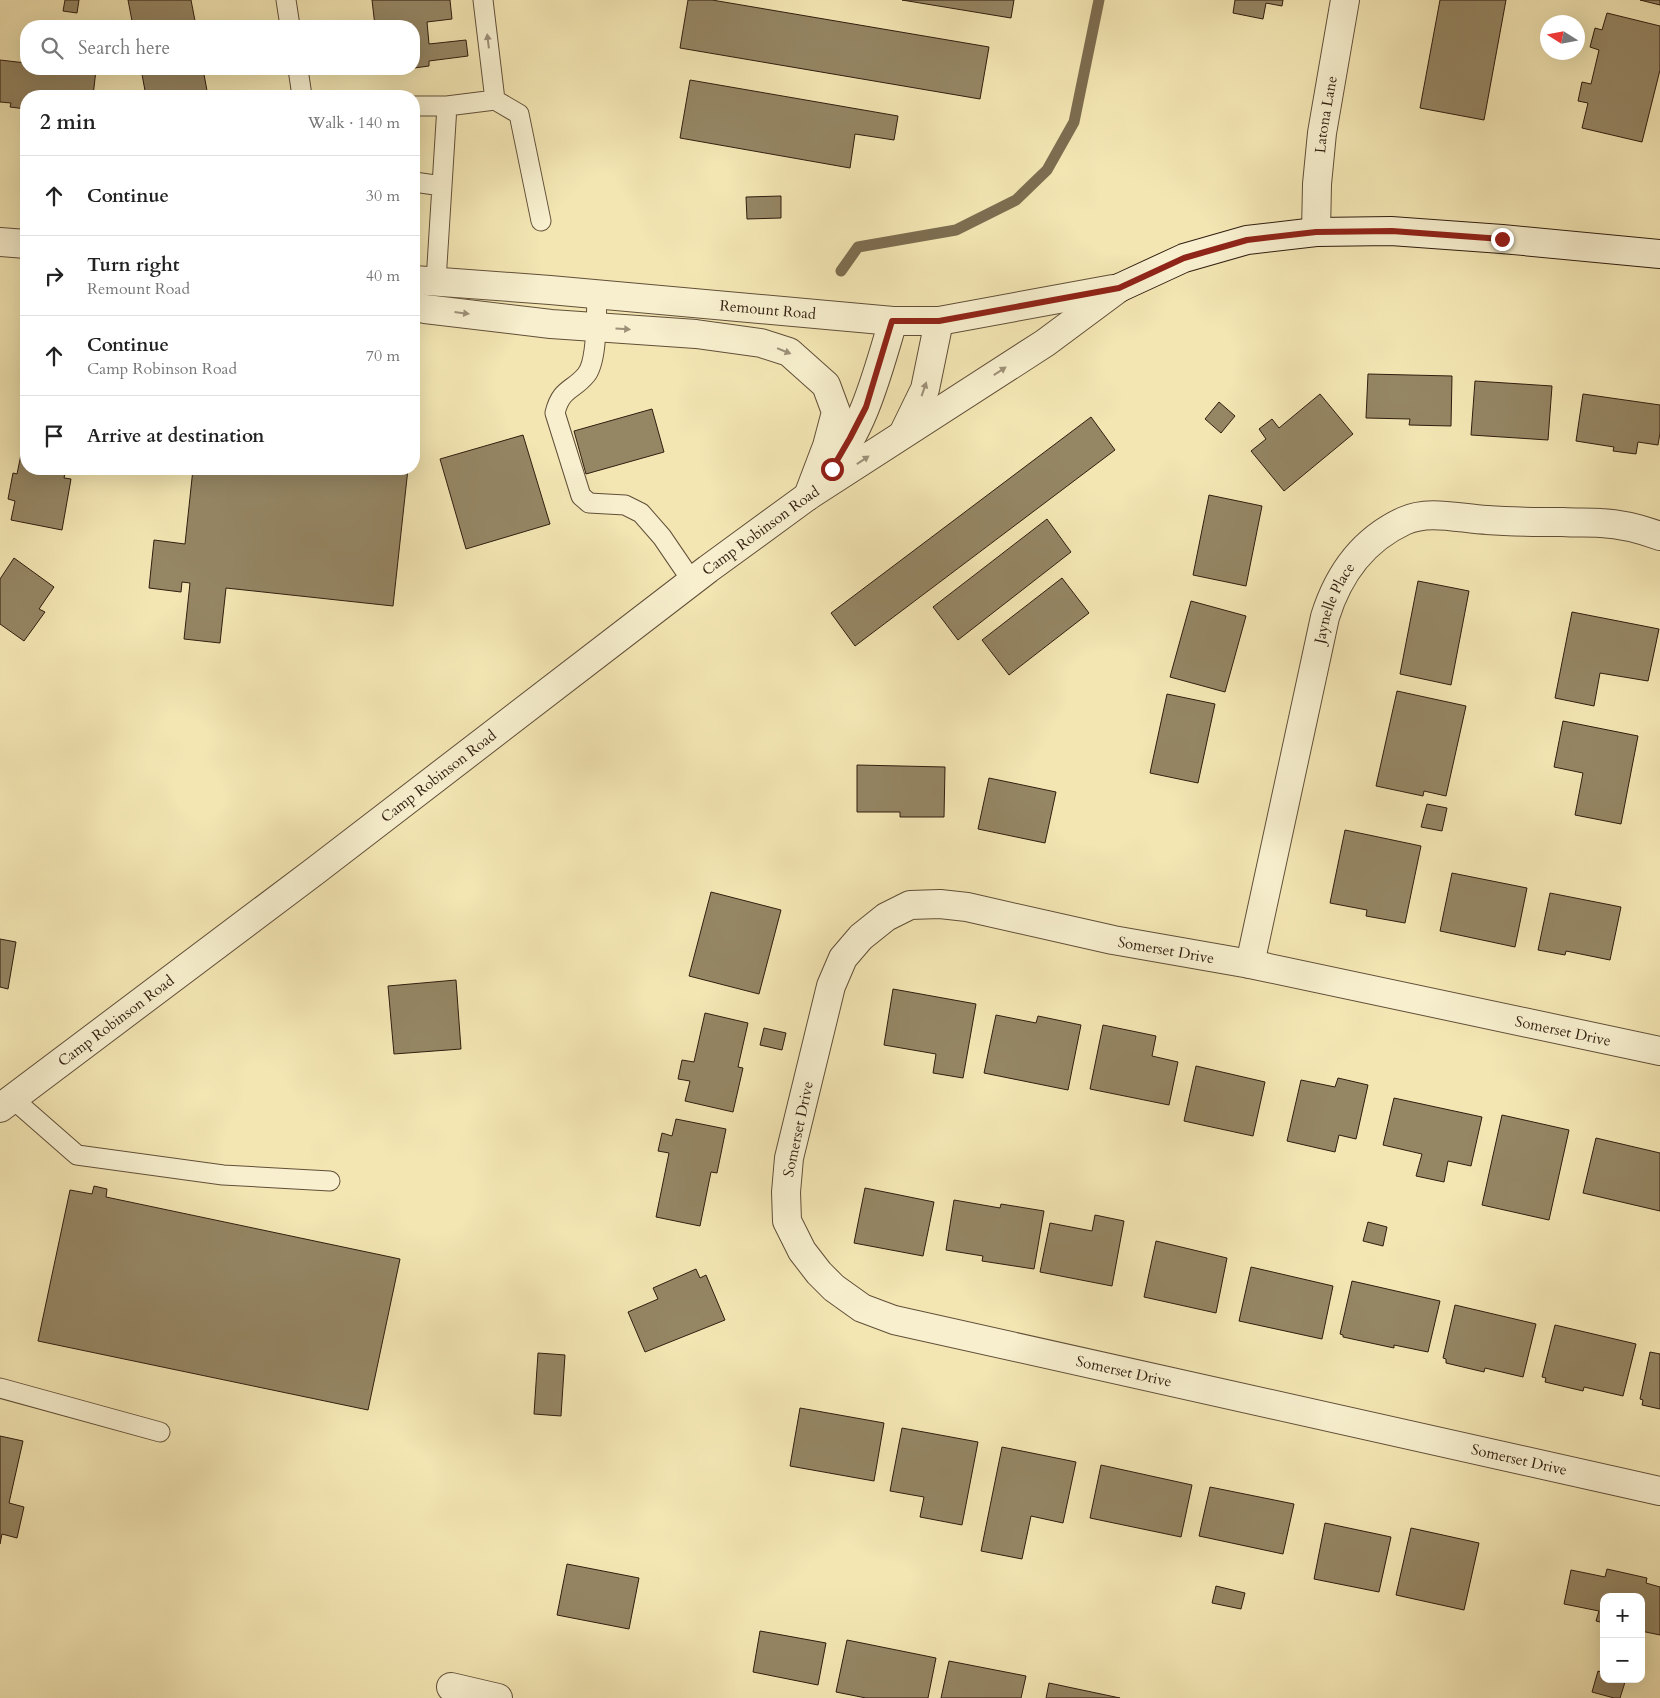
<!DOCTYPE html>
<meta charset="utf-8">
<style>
body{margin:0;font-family:Cardo,serif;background:#f2f2f2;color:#222}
.controls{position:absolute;right:15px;bottom:15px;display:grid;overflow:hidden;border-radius:10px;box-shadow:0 5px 20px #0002}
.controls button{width:45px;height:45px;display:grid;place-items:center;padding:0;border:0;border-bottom:1px solid #e0e0e0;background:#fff;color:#222;font:25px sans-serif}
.compass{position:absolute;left:1540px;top:15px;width:45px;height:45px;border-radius:50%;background:#fff;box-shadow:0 5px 20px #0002;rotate:281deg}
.stop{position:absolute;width:15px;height:15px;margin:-11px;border:4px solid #8f2418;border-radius:50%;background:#fff}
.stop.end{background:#8f2418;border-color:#fff;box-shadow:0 1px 5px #0008}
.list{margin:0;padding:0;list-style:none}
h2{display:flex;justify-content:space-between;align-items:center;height:65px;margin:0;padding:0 20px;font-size:21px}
h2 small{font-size:16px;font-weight:400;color:#767676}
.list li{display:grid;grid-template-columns:32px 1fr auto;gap:15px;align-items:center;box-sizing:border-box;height:80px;padding:0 20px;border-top:1px solid #e0e0e0}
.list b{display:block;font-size:19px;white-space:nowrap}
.list p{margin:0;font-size:16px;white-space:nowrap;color:#767676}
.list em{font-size:16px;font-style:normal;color:#767676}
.icon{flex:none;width:28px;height:28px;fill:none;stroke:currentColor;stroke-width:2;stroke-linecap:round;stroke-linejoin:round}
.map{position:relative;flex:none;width:1660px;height:1698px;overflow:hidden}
.search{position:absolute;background:#fff;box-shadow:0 5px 20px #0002;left:20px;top:20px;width:400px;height:55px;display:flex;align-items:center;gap:12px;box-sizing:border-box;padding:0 18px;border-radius:20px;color:#767676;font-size:19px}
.panel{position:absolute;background:#fff;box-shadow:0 5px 20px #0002;left:20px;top:90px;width:400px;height:385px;border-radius:20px}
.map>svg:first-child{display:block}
</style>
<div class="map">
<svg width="1660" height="1698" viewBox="0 0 1660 1698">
<rect width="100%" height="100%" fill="#f3e6b3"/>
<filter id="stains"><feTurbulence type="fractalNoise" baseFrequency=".004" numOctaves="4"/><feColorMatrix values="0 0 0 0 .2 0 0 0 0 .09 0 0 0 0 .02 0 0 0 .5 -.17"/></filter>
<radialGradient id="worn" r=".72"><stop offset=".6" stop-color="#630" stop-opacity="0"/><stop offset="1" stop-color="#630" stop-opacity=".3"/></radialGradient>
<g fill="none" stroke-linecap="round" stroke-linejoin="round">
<path stroke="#7d6d50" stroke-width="11" d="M841 271 858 247 956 230 1016 200 1047 170 1074 122 1099 0"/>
</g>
<path fill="#958664" stroke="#301d0f" d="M65 0H79L77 13 63 11Z
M128 0H191L196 26H133Z
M372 0H450L452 19 427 22 429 44 466 40 468 56 429 61V66L414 68V26H375Z
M688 0H712L989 47 980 99 680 48Z
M902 0H1014L1011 18Z
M1235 0H1283L1282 6 1266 3 1263 19 1233 13Z
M1440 0H1506L1484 120 1420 108Z
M1640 0H1660V5Z
M1607 13 1660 26V70L1642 142 1582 128 1588 103 1578 101 1582 82 1591 84 1599 50 1590 47 1595 28 1602 30Z
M0 60 26 63V69H81L96 70 93 96H26V109L10 107 11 103 0 102Z
M141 69H203L208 96H146Z
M690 80 898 116 894 140 855 134 850 168 680 138Z
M781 196V218L747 219 746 197Z
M1368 374 1452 376 1451 426 1409 425 1410 419 1366 418Z
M1475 381 1552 386 1548 440 1471 435Z
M1320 394 1353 434 1284 491 1251 451 1266 439 1259 429 1272 419 1279 428Z
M1583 394 1660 405V433L1658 445 1638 442 1636 454 1613 451 1614 447 1576 441Z
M1219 402 1235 416 1221 433 1205 419Z
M652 409 664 452 586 474 574 431Z
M1091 417 1115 450 855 646 831 613Z
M26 430V469H66L64 478 71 479 62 530 11 520 15 501 8 499 13 473 17 474Z
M523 435 550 524 466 549 440 459Z
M193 469H408L393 606 226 588 220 643 184 639 190 583 182 582 181 592 149 588 154 540 185 544Z
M1209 495 1262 506 1246 586 1193 575Z
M1047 519 1071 552 958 640 933 607Z
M14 558 54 587 39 609 45 612 24 641 0 624V579Z
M1062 578 1089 613 1009 675 982 640Z
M1418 581 1469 591 1451 685 1400 674Z
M1191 601 1246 616 1225 692 1170 677Z
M1572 612 1659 629 1648 681 1600 673 1594 706 1555 698Z
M1397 691 1466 706 1446 796 1424 791 1423 796 1376 786Z
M1167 694 1215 704 1198 783 1150 773Z
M1563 721 1638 736 1621 824 1575 815 1583 773 1554 767Z
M857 765 945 767 944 817H900V812H857Z
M989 778 1056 792 1045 843 978 829Z
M1427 804 1447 808 1442 831 1421 827Z
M1345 830 1421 846 1405 923 1366 916 1367 910 1330 903Z
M1452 873 1527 888 1515 947 1440 931Z
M711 892 781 910 759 994 689 976Z
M1550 893 1621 907 1610 960 1566 951 1565 955 1538 950Z
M0 939 16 942 8 989 0 987Z
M456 980 461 1049 394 1054 388 986Z
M893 989 976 1004 963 1078 933 1073 936 1054 884 1045Z
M705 1013 748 1023 738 1067 743 1068 733 1112 685 1101 690 1081 678 1079 682 1060 694 1062Z
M996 1015 1036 1023 1038 1016 1081 1025 1068 1090 984 1073Z
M1103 1025 1156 1036 1152 1056 1178 1062 1169 1105 1090 1089Z
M764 1028 786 1033 782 1050 760 1045Z
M1196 1066 1265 1082 1253 1136 1184 1121Z
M1338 1078 1368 1085 1356 1139 1339 1135 1335 1152 1287 1141 1301 1080 1335 1087Z
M1394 1098 1482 1117 1471 1166 1448 1161 1444 1182 1416 1176 1422 1154 1383 1145Z
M1502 1115 1569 1130 1549 1220 1482 1205Z
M676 1119 726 1129 717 1173 711 1172 700 1226 656 1217 669 1153 658 1151 662 1133 672 1136Z
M1596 1138 1660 1153V1211L1583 1193Z
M94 1186 107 1189 106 1197 400 1259 368 1410 38 1341 70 1190 92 1194Z
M865 1188 934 1202 923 1256 854 1243Z
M954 1200 1000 1208 1001 1204 1044 1211 1034 1269 982 1261 983 1256 946 1250Z
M1095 1215 1124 1221 1112 1286 1040 1272 1050 1223 1092 1231Z
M1368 1222 1387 1227 1383 1246 1363 1241Z
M1156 1241 1227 1258 1216 1313 1144 1297Z
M1251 1267 1333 1286 1322 1339 1239 1321Z
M696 1269 700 1278 706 1275 725 1320 645 1352 628 1312 658 1299 653 1288Z
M1352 1281 1440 1301 1428 1352 1394 1345V1348L1343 1337V1335L1340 1334Z
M1455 1305 1536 1324 1523 1377 1485 1368 1484 1372 1446 1363V1359L1443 1358Z
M1555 1325 1636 1344 1623 1396 1584 1387 1583 1391 1545 1382 1546 1378 1542 1377Z
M1650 1352 1660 1354V1409L1642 1405 1643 1400 1640 1399Z
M538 1353 565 1355 561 1416 534 1414Z
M800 1408 884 1423 874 1481 790 1466Z
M902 1428 978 1442 962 1525 920 1517 924 1497 890 1491Z
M0 1436 23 1441 9 1503 24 1507 17 1538 2 1534 0 1544Z
M1002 1447 1076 1462 1063 1523 1031 1516 1022 1559 981 1551Z
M1101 1465 1192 1485 1181 1537 1090 1518Z
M1210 1487 1294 1504 1283 1554 1199 1536Z
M1325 1523 1391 1537 1379 1592 1314 1579Z
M1411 1528 1479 1543 1464 1610 1396 1595Z
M567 1564 639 1578 629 1629 557 1615Z
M1607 1569 1647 1578 1646 1583 1660 1587V1635L1641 1631V1597H1604V1623L1596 1621 1599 1611 1564 1604 1571 1570 1605 1577Z
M1216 1586 1245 1593 1241 1609 1212 1603Z
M760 1631 826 1643 818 1685 753 1672Z
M847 1640 936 1658 928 1698H866L836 1692Z
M949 1661 1026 1676 1021 1698H941Z
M1598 1671 1604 1673V1679H1626L1620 1698H1614L1592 1692Z
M1049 1683 1120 1698H1046Z"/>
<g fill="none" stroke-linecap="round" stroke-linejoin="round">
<g stroke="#614f38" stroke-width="21">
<path id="service" d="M286 0 290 26
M298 69 302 96
M495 100 519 114 541 221
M414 106H447
M414 182 442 186
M436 281 447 106 495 100 483 0
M597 294C596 313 598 361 586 375 573 391 561 388 555 413L581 496 589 503 625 505 641 513 662 537 692 581
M13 1099 77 1155 223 1175 330 1181
M0 1388 160 1432"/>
</g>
<g stroke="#614f38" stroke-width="30">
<g id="minor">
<path id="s1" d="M1316 232 1317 184 1322 133 1345 0"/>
<path id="s2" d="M1250 964 1325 617C1338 575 1363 540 1404 521 1429 509 1461 519 1487 520 1512 522 1538 522 1563 522 1576 523 1588 522 1601 523 1621 524 1641 529 1660 536"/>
<path id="s3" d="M1660 1051 1250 964 1113 940 967 907 940 904 910 905 886 917 861 937 843 958 831 986 789 1158 786 1192 787 1221 802 1251 819 1273 834 1288 862 1308 894 1320 1660 1491"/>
<path d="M451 1687 498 1698"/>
</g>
</g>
<g stroke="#614f38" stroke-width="30">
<g id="tertiary">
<path d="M0 242 26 244"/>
<path id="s4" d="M414 280 550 290 893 321H939L1113 289"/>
<path d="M414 306 425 309 551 324 696 334 761 343 789 352 826 385 836 412 827 446 808 496"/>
<path d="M904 432 925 389 939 321"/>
<path d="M826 475C863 431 877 375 893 321"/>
<path id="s5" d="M0 1108 315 871 708 569 808 496 1045 343 1119 288"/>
</g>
</g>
<g stroke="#301d0f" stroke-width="30">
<path id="secondary" d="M1119 288 1184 258 1247 240 1316 232 1391 231 1502 239 1660 254"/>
</g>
<use href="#service" stroke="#f7efce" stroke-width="19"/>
<use href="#minor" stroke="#f7efce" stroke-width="28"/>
<use href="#tertiary" stroke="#f7efce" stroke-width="28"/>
<use href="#secondary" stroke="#f7efce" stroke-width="28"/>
</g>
<defs><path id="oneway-solid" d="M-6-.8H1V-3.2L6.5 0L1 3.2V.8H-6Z" transform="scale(1.25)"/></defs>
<g fill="#9d9078">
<use href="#oneway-solid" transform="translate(488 41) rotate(-97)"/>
<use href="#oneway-solid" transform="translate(462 313) rotate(7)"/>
<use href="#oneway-solid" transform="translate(623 329) rotate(4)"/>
<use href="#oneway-solid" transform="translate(784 351) rotate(22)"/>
<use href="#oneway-solid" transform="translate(1000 371) rotate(-33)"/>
<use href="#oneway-solid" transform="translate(924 389) rotate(-71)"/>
<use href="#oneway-solid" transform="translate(863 460) rotate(-34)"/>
</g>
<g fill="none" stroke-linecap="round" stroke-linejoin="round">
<path stroke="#8f2418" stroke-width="6" d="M832 469 850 438 866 407 892 321H939L1119 288 1184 258 1247 240 1316 232 1392 231 1502 239"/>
</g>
<g text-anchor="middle" stroke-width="4" stroke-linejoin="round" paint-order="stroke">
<g font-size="15" fill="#301d0f" stroke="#f7efce">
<text dy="5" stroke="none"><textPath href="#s1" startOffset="118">Latona Lane</textPath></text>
<text dy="5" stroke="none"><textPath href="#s4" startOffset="355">Remount Road</textPath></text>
<text dy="5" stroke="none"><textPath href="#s5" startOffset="955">Camp Robinson Road</textPath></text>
<text dy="5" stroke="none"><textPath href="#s2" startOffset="371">Jaynelle Place</textPath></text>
<text dy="5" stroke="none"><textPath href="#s5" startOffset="550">Camp Robinson Road</textPath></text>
<text transform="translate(1166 950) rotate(10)" y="5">Somerset Drive</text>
<text dy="5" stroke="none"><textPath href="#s5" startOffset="145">Camp Robinson Road</textPath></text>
<text transform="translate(1563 1031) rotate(12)" y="5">Somerset Drive</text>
<text transform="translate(798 1129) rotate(-78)" y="5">Somerset Drive</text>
<text dy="5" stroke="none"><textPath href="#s3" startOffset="1509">Somerset Drive</textPath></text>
<text dy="5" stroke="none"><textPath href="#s3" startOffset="1914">Somerset Drive</textPath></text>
</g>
</g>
<rect width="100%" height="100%" filter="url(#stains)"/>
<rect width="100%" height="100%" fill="url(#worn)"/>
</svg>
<div class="controls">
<button>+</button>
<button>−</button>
</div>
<svg class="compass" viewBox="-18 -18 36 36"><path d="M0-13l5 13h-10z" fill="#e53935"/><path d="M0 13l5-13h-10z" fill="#767676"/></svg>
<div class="stop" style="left:832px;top:469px"></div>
<div class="stop end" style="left:1502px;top:239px"></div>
<div class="search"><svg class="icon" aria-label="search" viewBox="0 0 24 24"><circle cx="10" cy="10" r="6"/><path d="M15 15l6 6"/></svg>Search here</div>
<section class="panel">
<h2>2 min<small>Walk · 140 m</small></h2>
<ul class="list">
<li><svg class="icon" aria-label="ahead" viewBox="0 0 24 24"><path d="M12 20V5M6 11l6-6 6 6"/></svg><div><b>Continue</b></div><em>30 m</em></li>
<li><svg class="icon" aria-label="right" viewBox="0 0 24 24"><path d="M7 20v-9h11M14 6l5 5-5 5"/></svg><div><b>Turn right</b><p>Remount Road</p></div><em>40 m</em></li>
<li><svg class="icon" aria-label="ahead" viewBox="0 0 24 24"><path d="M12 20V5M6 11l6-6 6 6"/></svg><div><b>Continue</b><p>Camp Robinson Road</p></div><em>70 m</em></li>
<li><svg class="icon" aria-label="arrive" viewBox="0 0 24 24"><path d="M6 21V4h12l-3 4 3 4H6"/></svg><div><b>Arrive at destination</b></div></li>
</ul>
</section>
</div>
